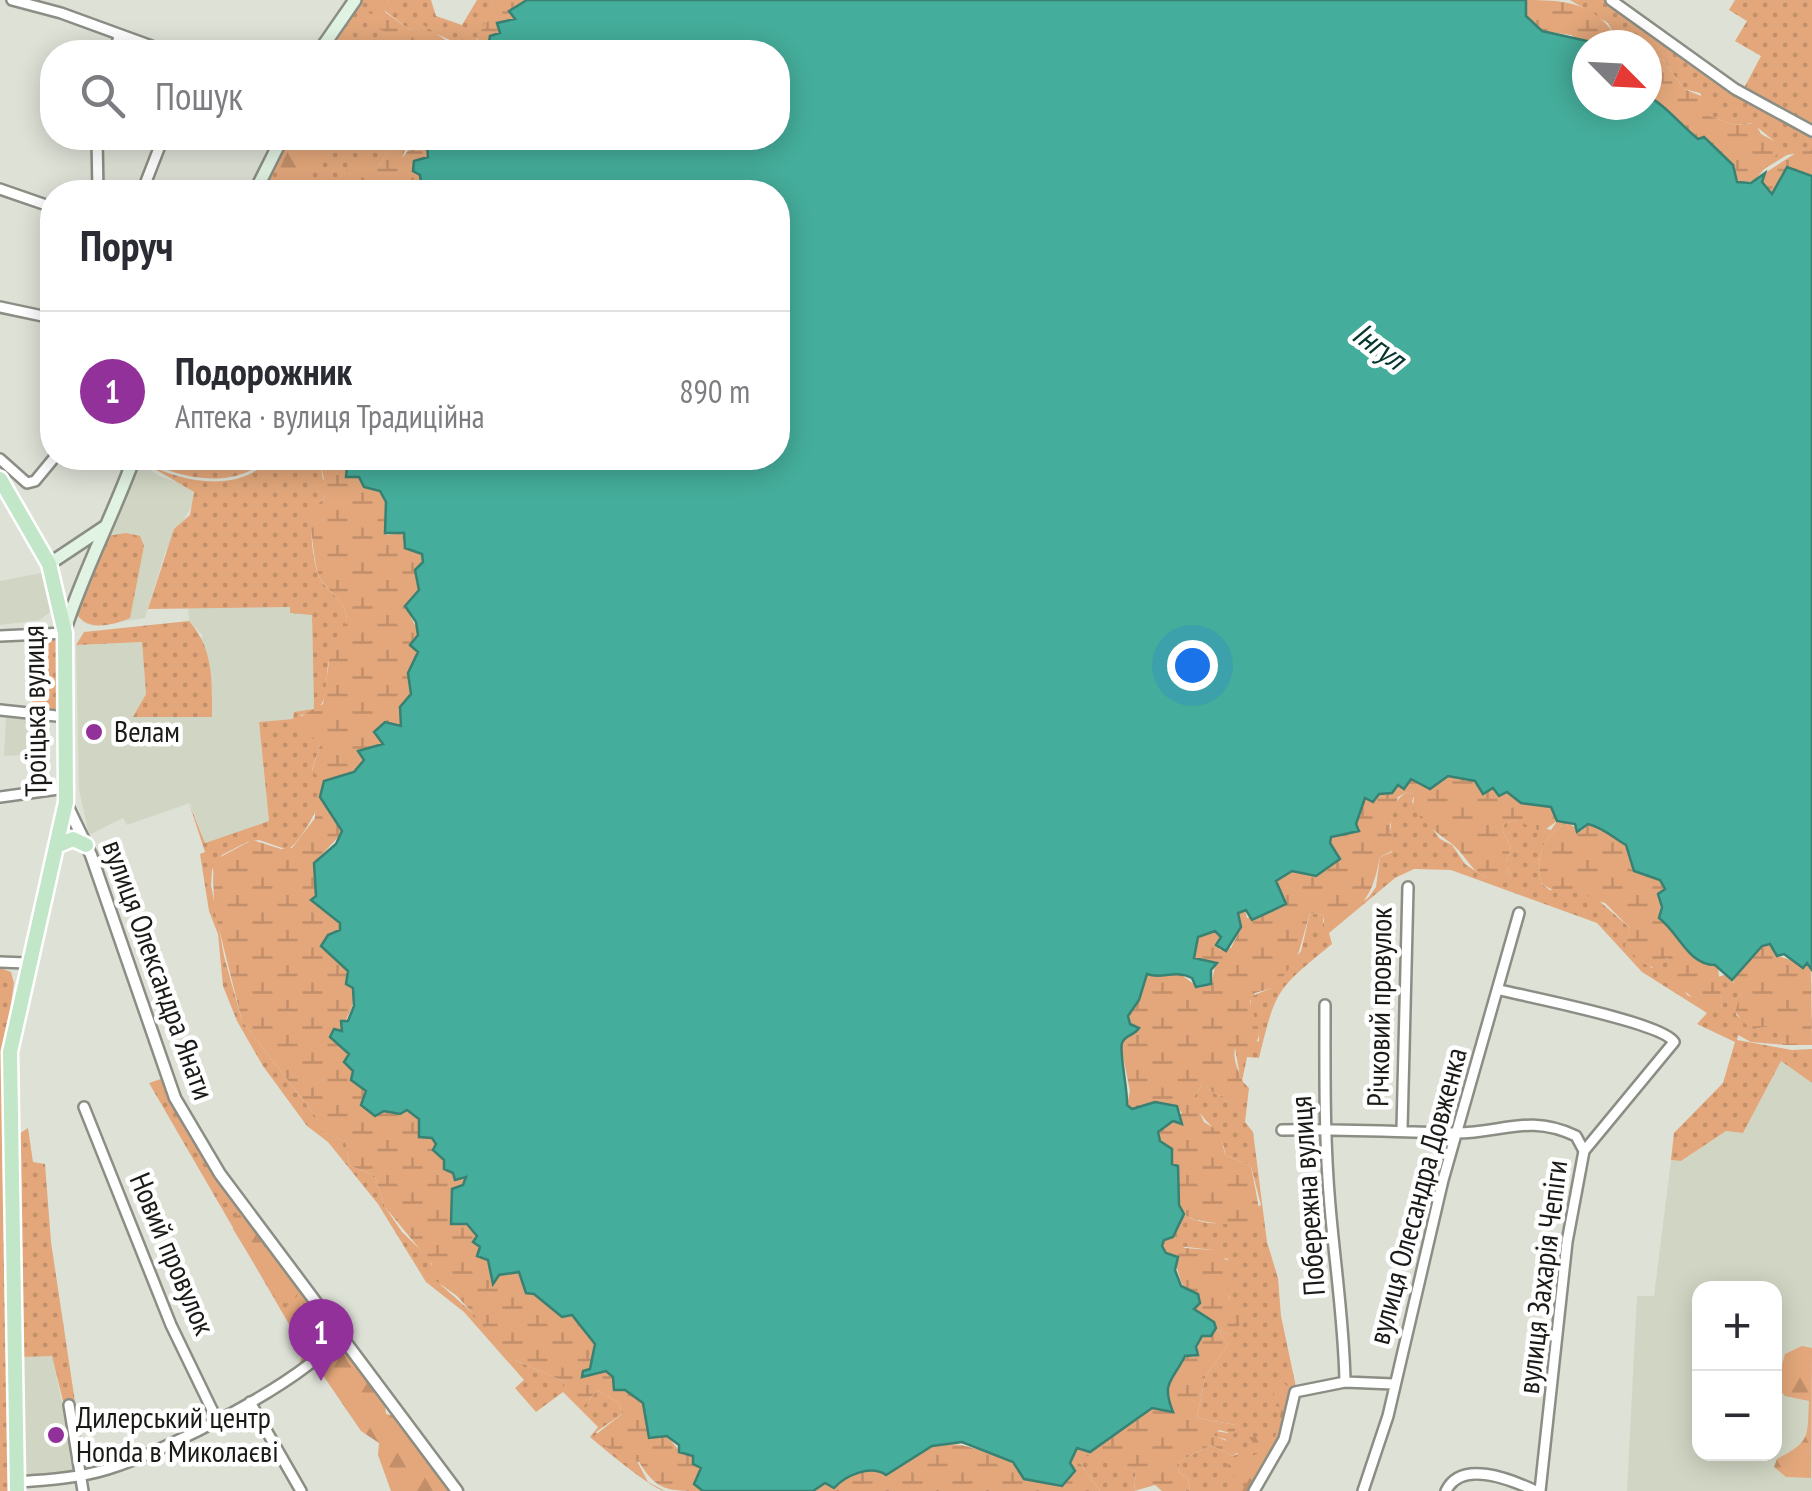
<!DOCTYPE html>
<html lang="uk">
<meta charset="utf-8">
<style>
body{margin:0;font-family:"PT Sans Narrow",sans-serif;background:#f2f2f3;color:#2b2b33}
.controls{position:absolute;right:30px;bottom:30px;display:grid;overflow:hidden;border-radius:20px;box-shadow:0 5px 25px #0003}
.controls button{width:90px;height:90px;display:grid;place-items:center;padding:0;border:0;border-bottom:2px solid #e1e1e2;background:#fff;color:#2b2b33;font:50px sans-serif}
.compass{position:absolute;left:1572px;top:30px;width:90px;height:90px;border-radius:50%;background:#fff;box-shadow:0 5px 25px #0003;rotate:114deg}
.you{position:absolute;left:1192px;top:665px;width:35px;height:35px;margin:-25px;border:8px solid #fff;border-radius:50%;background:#1a73e8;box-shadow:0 0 0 15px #1a73e833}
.badge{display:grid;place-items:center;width:65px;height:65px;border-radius:50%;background:#913199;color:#fff;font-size:32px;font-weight:700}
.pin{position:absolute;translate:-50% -82px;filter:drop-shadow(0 2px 5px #0008)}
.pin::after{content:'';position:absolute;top:52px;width:35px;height:30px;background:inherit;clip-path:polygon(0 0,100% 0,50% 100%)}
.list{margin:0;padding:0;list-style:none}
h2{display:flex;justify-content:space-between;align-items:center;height:130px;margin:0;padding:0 40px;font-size:42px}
h2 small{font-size:32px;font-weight:400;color:#7c7c81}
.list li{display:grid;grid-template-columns:65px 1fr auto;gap:30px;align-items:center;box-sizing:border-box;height:160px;padding:0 40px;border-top:2px solid #e1e1e2}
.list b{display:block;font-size:38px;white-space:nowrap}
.list p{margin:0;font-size:32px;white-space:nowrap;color:#7c7c81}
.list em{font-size:32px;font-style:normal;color:#7c7c81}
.icon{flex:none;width:55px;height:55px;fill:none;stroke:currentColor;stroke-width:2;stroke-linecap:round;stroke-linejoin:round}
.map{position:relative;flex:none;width:1812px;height:1491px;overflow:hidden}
.search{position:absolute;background:#fff;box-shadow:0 5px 25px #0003;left:40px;top:40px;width:750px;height:110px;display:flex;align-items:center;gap:25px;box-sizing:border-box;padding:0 35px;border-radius:40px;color:#7c7c81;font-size:38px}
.panel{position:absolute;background:#fff;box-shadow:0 5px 25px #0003;left:40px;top:180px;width:750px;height:290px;border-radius:40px}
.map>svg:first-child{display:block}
</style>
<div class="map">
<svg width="1812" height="1491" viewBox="0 0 1812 1491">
<defs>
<pattern id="grass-dots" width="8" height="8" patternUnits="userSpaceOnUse" patternTransform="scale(2.5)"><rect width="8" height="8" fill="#e3a77b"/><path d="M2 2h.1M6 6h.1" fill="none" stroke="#c28f6a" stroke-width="1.8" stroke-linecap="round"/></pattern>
<pattern id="forest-firs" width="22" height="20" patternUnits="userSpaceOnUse" patternTransform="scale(2.5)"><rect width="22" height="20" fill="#e3a77b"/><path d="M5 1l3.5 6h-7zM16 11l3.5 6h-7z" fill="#c28f6a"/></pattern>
<pattern id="wetland-marsh" width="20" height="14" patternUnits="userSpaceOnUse" patternTransform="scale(2.5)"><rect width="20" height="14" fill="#e3a77b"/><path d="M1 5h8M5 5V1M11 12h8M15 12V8" fill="none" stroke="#c28f6a"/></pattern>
</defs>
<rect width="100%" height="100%" fill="#dee1d6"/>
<path fill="#d1d6c4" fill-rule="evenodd" d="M138 461 159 476 192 487 194 502 165 553 145 618 94 626 84 623 75 611Z
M46 572 55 608 40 620 0 625V581Z
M188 606 290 607 312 614 314 710 294 719 259 723 269 821 205 843 190 803 127 825 123 818 89 835 79 790 76 645 142 642 146 694 134 717 203 636 189 621Z
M6 716 42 719V754L4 756Z
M1781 1061 1812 1083V1491H1627L1637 1296H1654L1671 1160 1681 1161 1726 1131 1743 1133ZM1700 1288H1774V1454H1700Z
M52 1355 75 1466 69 1473 27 1477 22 1357Z"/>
<path fill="url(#grass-dots)" d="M362 0H371L370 13 406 52H328Z
M389 0H431L436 16 462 25 477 0H493C488 55 460 50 422 25L410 30 385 11Z
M1570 0H1605L1733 92 1812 135V150L1787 155 1761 171 1774 141 1752 123 1733 125 1710 116 1700 93 1684 89 1663 60 1647 51V45L1614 34 1608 23Z
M1735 0H1812V127L1743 90 1761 56 1735 41 1747 21 1729 10Z
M287 138H394L380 165 375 164 339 192H260Z
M142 458H267C236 491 176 479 142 458Z
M270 458H319L326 495C306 515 311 547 317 571 322 591 345 596 347 619 344 633 334 643 330 657 322 683 335 711 300 715L320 745 312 770 324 778C325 798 305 837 288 850L259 840 247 842 222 855 212 870 211 885 224 956 242 1021 317 1118 322 1132 346 1141 349 1165 375 1176 385 1207 402 1232 428 1257 441 1285 496 1334 515 1360 563 1381 567 1393 589 1400 597 1390 619 1403 622 1414 596 1432C606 1448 617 1460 637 1461L648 1482 665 1491C653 1490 603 1448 590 1437L598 1427 563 1392 536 1412 515 1388 524 1380 464 1312 426 1282 378 1204 328 1142 307 1126 263 1066 237 1021 223 986 218 934 209 911 200 854 205 852 189 803 205 843 269 821 259 722 293 719 294 712 314 709 312 615 290 613V607L148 609 174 529 190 515 194 492 143 462C180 482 240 495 270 458Z
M126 533 140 536 144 546 130 618C112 626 85 632 75 611L107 536Z
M189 621C214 649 212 681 212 717H133L146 694 142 642 76 645 84 632Z
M58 635V706L52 712 33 711 30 637Z
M1407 792 1414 795 1412 802 1440 839 1452 845 1465 864 1486 878 1511 877 1506 863 1511 847 1502 830 1505 823 1516 820 1551 830 1557 821 1568 823C1543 833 1534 859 1542 884L1550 890 1581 885 1630 928 1626 946 1652 968 1666 958 1672 960 1687 995 1722 1010 1718 977 1727 974 1741 994 1736 1015 1756 1029 1772 1024 1785 1045 1751 1042 1738 1035 1737 1040 1792 1050 1812 1049V1083L1781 1061 1743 1133 1726 1131 1681 1161 1671 1160 1674 1133 1723 1083 1735 1042 1697 1024 1707 1013 1642 972 1597 923 1451 870 1414 869 1395 878 1329 933 1332 944C1277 989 1276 988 1259 1058L1247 1057 1242 1081 1249 1088 1245 1122 1253 1132 1267 1242 1278 1278 1281 1316 1296 1387 1291 1408 1251 1491H1190L1188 1478 1178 1472 1180 1461 1211 1445 1233 1456 1238 1454 1225 1439 1213 1436 1215 1431 1228 1433 1236 1425 1197 1418 1205 1377 1228 1345 1217 1329 1231 1335 1240 1319 1225 1288V1273L1233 1266 1230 1259 1220 1258 1213 1250 1178 1246 1173 1235 1184 1215C1213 1230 1236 1223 1261 1205L1251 1166 1225 1155C1224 1128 1199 1123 1193 1098L1202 1085 1228 1102 1241 1082 1235 1048 1259 1041C1261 1024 1246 1012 1252 996L1274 987 1301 951 1310 913 1324 915 1323 923 1368 898 1376 887 1380 857 1392 852C1392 831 1385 805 1407 792Z
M0 968 11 972 14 983 4 1052 2 1128 8 1491H0Z
M161 1079 332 1331V1340L311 1362 149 1083Z
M28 1128 33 1162 45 1164 51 1242 75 1402 68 1404 72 1438 52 1356 22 1357 19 1134Z
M1093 1456 1136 1471 1134 1491H1100L1080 1463 1083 1456Z"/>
<path fill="url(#forest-firs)" d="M293 138H324C321 155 313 175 299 185L300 192H270Z
M242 1213 284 1276 300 1290 289 1305 275 1297 233 1229V1219Z
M317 1312 330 1332V1342L298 1367 305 1349 293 1329 297 1321Z
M336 1345 342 1346 385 1405 386 1414 395 1416 451 1491H391L378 1455 379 1443 361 1431 318 1368Z
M1802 1346 1812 1348 1811 1478 1786 1477 1774 1467 1777 1459C1811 1441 1807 1438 1809 1401L1785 1396 1776 1386 1785 1354Z
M1281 1379 1293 1394 1281 1437 1250 1491H1235L1247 1486V1481L1235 1478 1227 1465 1260 1453 1249 1437 1275 1438 1282 1407 1269 1405Z"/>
<path fill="url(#wetland-marsh)" d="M371 0H389L385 12 410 30 422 24 450 43 457 38 476 44 484 24 489 21 484 10 492 6 493 0H527L516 8 515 19 500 22 501 33 488 49 492 52H406L391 45 384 31 367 25Z
M1526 0C1563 0 1593 2 1614 34L1642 45 1585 44 1571 35 1542 31 1526 16Z
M1647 51 1663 60 1684 89 1706 98 1710 116 1733 125 1755 123 1761 134 1774 141 1778 153 1754 181 1737 182 1733 164 1704 137 1698 139 1648 97Z
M394 138H410L402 158 418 138H445L439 145H427L429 157 415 160 421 182 414 190 339 192 345 190V173L353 162 369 160 380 165Z
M1802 149 1812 150V176L1787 167 1772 194 1762 182 1765 173Z
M319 458H348L347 477H359L365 487 381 491 386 502 387 535 404 533 405 547 420 553 423 562 415 569 419 590 405 606 419 633 411 646 418 652 408 673 411 693 400 708 403 724 396 727 385 722 374 734 383 744 358 753 364 760 354 772 324 781 312 771 320 745 298 726V718L323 704 330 654 347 619C345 596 321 590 317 570 313 551 311 533 311 513L326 495 317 486 324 479Z
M1448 776 1475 781 1481 793 1493 788 1501 796 1509 792 1521 803 1551 807 1557 821 1542 832 1516 820 1505 823 1502 830 1511 847 1506 863 1511 877 1508 882C1472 881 1473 862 1452 844 1438 833 1423 824 1413 808L1414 795 1407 792 1398 797 1390 825 1394 850 1380 857C1371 902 1364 902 1328 931L1324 930V915L1310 913 1297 958 1275 987 1255 993 1250 1001C1252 1019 1269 1035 1250 1048H1235C1231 1069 1249 1080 1244 1101L1228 1102 1202 1085 1193 1098 1204 1122 1220 1132 1225 1155 1251 1166 1261 1219 1251 1229C1228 1221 1207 1226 1184 1215L1179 1205 1177 1164H1172L1171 1148 1160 1141 1158 1132 1182 1113 1178 1108 1159 1103 1132 1109 1127 1105 1130 1091 1121 1047 1130 1024 1127 1017 1145 976 1179 973 1199 988 1211 985 1216 962 1194 958 1198 937 1215 931 1220 934 1217 945 1220 950 1231 948 1241 928 1238 913 1245 910 1247 918 1286 904 1276 881 1292 871 1316 876 1340 859 1329 843 1331 837 1359 830 1356 824 1365 798 1375 801 1379 794 1392 793 1398 785 1405 788 1411 779 1432 787Z
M320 797 342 833 314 863 316 896 311 900 340 923V930L322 945 348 970 346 984 353 988C356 1010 345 1017 340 1033L336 1029 333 1040 349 1054 344 1062 353 1071 351 1080 366 1091 361 1105 400 1114 407 1110 419 1119 420 1137 432 1138 436 1143 433 1150 444 1160V1169L453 1173 455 1180 466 1177 463 1185 452 1189 451 1224H467L477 1236 473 1242 480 1247 477 1256 488 1260 493 1284 499 1275 519 1272 526 1293 534 1294 562 1317 572 1315 595 1344 590 1369 583 1371 582 1377 606 1371 646 1407 648 1436H667L682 1454 693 1456V1464L701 1468 694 1484 703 1491C667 1491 657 1491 639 1462L619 1458 594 1436 622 1414 619 1403 597 1390 583 1407 567 1394 563 1381 515 1360 457 1296 432 1278V1264L385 1207 375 1176 349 1165 346 1141 321 1132 317 1118 242 1021 214 909 213 861 252 840 281 849 292 848 315 818V803Z
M1568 823 1581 831 1590 823C1603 828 1614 838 1626 845L1629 859 1635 862 1634 871 1652 874 1664 885 1659 915C1682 939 1685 957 1718 966L1722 1010H1707L1668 977 1671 960 1666 958 1657 969 1642 963 1625 946 1630 928 1605 903 1590 899 1581 885 1565 897 1542 884C1534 859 1543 833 1568 823Z
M1774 944 1778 956 1811 966 1812 1045H1785L1772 1025 1751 1030 1735 1012 1741 994 1734 987 1733 978 1762 945Z
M1173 1237 1185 1248 1213 1250 1226 1260 1238 1256 1241 1262 1226 1273 1229 1298 1242 1307 1239 1326 1231 1335 1217 1329 1228 1345 1205 1377 1197 1418 1236 1425 1234 1434 1219 1430 1213 1435 1234 1444 1238 1452 1233 1456 1211 1445 1180 1461 1178 1472 1188 1478 1190 1491H1162L1155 1485 1134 1491 1136 1471 1087 1456 1080 1463 1100 1491H813L825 1482 835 1488C846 1475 870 1464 886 1474 918 1452 937 1435 979 1450 1000 1458 1014 1458 1025 1479L1060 1486 1073 1469 1070 1463 1077 1448 1090 1451 1152 1408 1173 1412C1159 1387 1174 1377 1185 1356L1194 1357 1202 1336H1211L1216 1328 1214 1322 1194 1309 1200 1303 1198 1294C1175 1287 1183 1276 1173 1260 1170 1255 1165 1251 1162 1246L1164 1240Z"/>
<path fill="#45ad9b" stroke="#388173" stroke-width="2.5" d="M527 0H1526V16L1542 31 1596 43 1587 45V105H1647V96C1663 103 1681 125 1698 139L1704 137 1733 165 1737 182 1751 183 1765 173 1762 182 1772 194 1787 167 1812 176V970L1807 963 1803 968 1784 954 1777 956 1770 944 1762 946 1732 980 1715 965C1688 965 1679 933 1659 918L1662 907 1658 894 1665 889 1660 880 1634 871 1626 845C1614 838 1602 827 1588 824L1577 832 1575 824 1557 821 1551 807 1521 803 1507 792 1499 796 1493 788 1483 794 1475 781 1448 776 1430 789 1411 779 1404 789 1398 785 1392 793 1379 794 1373 802 1365 798 1356 824 1359 831 1331 837 1330 843 1340 859 1316 876 1292 871 1276 881 1286 904 1252 920 1246 910 1238 913 1241 927 1226 951 1216 945 1221 937 1215 931 1198 937 1194 958 1217 963 1211 970V984L1196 987 1192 978C1174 969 1162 980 1147 974L1139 1000 1128 1016 1130 1024 1139 1028C1133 1037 1125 1034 1122 1043 1119 1052 1128 1091 1127 1105L1132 1109 1155 1102 1177 1106 1182 1124 1173 1121 1158 1132 1160 1141 1172 1149V1164L1178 1166 1179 1205 1184 1214 1173 1237 1164 1240 1162 1246 1166 1253 1178 1257 1175 1270 1181 1286 1198 1294 1200 1303 1194 1309 1214 1322 1216 1328 1211 1336H1202L1196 1347 1198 1355 1185 1356C1172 1382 1161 1382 1173 1412L1152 1408 1090 1452 1077 1448 1070 1463 1075 1471 1062 1486 1024 1479 1013 1462 962 1442 932 1446 886 1475C870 1464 845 1476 834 1488L825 1483 813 1491H703L694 1484 701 1468 693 1464V1456L679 1452V1445L667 1436 649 1438 643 1403 625 1390H614L613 1377 606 1371 582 1377 583 1371 590 1369 595 1344 572 1315 562 1317 534 1294 526 1293 519 1272 499 1275 493 1284 488 1260 477 1256 480 1247 473 1242 477 1236 467 1224H451L452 1189 463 1185 466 1177 455 1180 453 1173 444 1169V1160L433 1150 436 1144 432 1138 419 1137V1119L407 1110 400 1114 384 1111 375 1116 361 1105 366 1091 351 1080 353 1071 344 1062 349 1054 330 1037 334 1029 342 1031 341 1021H348L354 1006 353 988 346 984 348 971 321 946 328 935 340 930V923L311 900 316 896 314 863 336 844 342 831 320 797 324 781 354 772 364 760 358 751 383 744 374 732 385 722 401 726 400 707 411 694 408 673 418 652 410 645 418 635 416 622 405 606 419 590 415 570 423 562 422 554 405 548 404 533H385L386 502 380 491 364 487 359 477H346L348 458H778V192H395V191L403 187 414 191 421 182 420 175 413 171 414 161 428 157 427 145H439L445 138H778V52H492L488 49 490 36 500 33 497 23 515 19 509 11Z"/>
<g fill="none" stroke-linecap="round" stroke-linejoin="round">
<g stroke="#8b8e84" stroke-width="14">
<path id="minor" d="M12 0 61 13 168 52
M1611 0 1735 89 1812 131
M115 52 119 36
M97 138 98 192
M0 189 52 207
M142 192 163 138
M0 307 52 318
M0 459 27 483 35 481 54 458
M0 636 65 633
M0 710 66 717
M0 797 66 788
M0 962 26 963
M1500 990C1529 997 1663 1023 1674 1042L1584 1151 1567 1242 1540 1491
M1325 1005C1325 1072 1324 1138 1330 1206 1335 1265 1344 1323 1345 1382
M84 1107 171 1325 216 1418
M1402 1129 1408 887
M1282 1130C1340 1129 1396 1132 1454 1133 1500 1134 1528 1113 1576 1136L1584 1151
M250 1402 301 1491
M69 1405 83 1491
M17 1482C47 1480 79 1478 108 1469 166 1451 304 1382 340 1335
M1254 1491 1284 1439 1295 1392 1345 1382 1393 1384
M1363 1491 1388 1416 1443 1180 1519 913
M1446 1491C1461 1459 1510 1479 1536 1491"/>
</g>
<g stroke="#8b8e84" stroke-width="15">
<path id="tertiary" d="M66 803 91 855 175 1098 220 1174 457 1491"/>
</g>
<g stroke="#8b8e84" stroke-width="16">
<path id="secondary" d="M319 52 355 0
M255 192 282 138
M49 564 106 526
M65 629C84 570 113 516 134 458"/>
</g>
<g stroke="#fff" stroke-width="19">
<path id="primary" d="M0 479 49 564 65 633 66 802 10 1052 17 1491
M56 846 73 839 86 845"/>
</g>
<use href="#minor" stroke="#fff" stroke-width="9"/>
<use href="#tertiary" stroke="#fff" stroke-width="10"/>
<use href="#secondary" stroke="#e1f3e3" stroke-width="11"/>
<use href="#primary" stroke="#c2e7c8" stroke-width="14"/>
</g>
<g fill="#913199" stroke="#fff" stroke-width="4">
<circle cx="94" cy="732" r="10"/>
<circle cx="56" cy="1435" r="10"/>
</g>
<g text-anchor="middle" stroke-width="9" stroke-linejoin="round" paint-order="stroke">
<g font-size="30" fill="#1a1b17" stroke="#fff">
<text transform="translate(35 711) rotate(-91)" y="10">Троїцька вулиця</text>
<text transform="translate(158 970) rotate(70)" y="10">вулиця Олександра Янати</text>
<text transform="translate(1380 1007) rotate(-89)" y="10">Річковий провулок</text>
<text transform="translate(1308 1196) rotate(-94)" y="10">Побережна вулиця</text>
<text transform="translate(1418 1196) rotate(-75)" y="10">вулиця Олесандра Довженка</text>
<text transform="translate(172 1254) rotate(67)" y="10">Новий провулок</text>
<text transform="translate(1543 1277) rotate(-83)" y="10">вулиця Захарія Чепіги</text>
</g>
<g font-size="30" fill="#1a1b17" stroke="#fff" text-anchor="start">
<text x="114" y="742">Велам</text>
<text x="76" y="1428">Дилерський центр<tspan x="76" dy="34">Honda в Миколаєві</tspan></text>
</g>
<g font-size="32" font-style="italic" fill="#03352d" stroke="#fff">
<text transform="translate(1379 346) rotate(36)" y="11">Інгул</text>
</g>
</g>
</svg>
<div class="controls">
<button>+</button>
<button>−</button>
</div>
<svg class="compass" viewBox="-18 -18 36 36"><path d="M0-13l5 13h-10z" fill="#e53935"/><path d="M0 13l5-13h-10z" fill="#7c7c81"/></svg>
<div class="you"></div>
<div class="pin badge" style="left:321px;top:1381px">1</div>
<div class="search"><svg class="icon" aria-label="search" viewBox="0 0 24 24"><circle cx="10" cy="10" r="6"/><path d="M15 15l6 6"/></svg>Пошук</div>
<section class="panel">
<h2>Поруч<small></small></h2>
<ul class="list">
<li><span class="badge">1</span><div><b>Подорожник</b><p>Аптека · вулиця Традиційна</p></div><em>890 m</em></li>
</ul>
</section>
</div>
